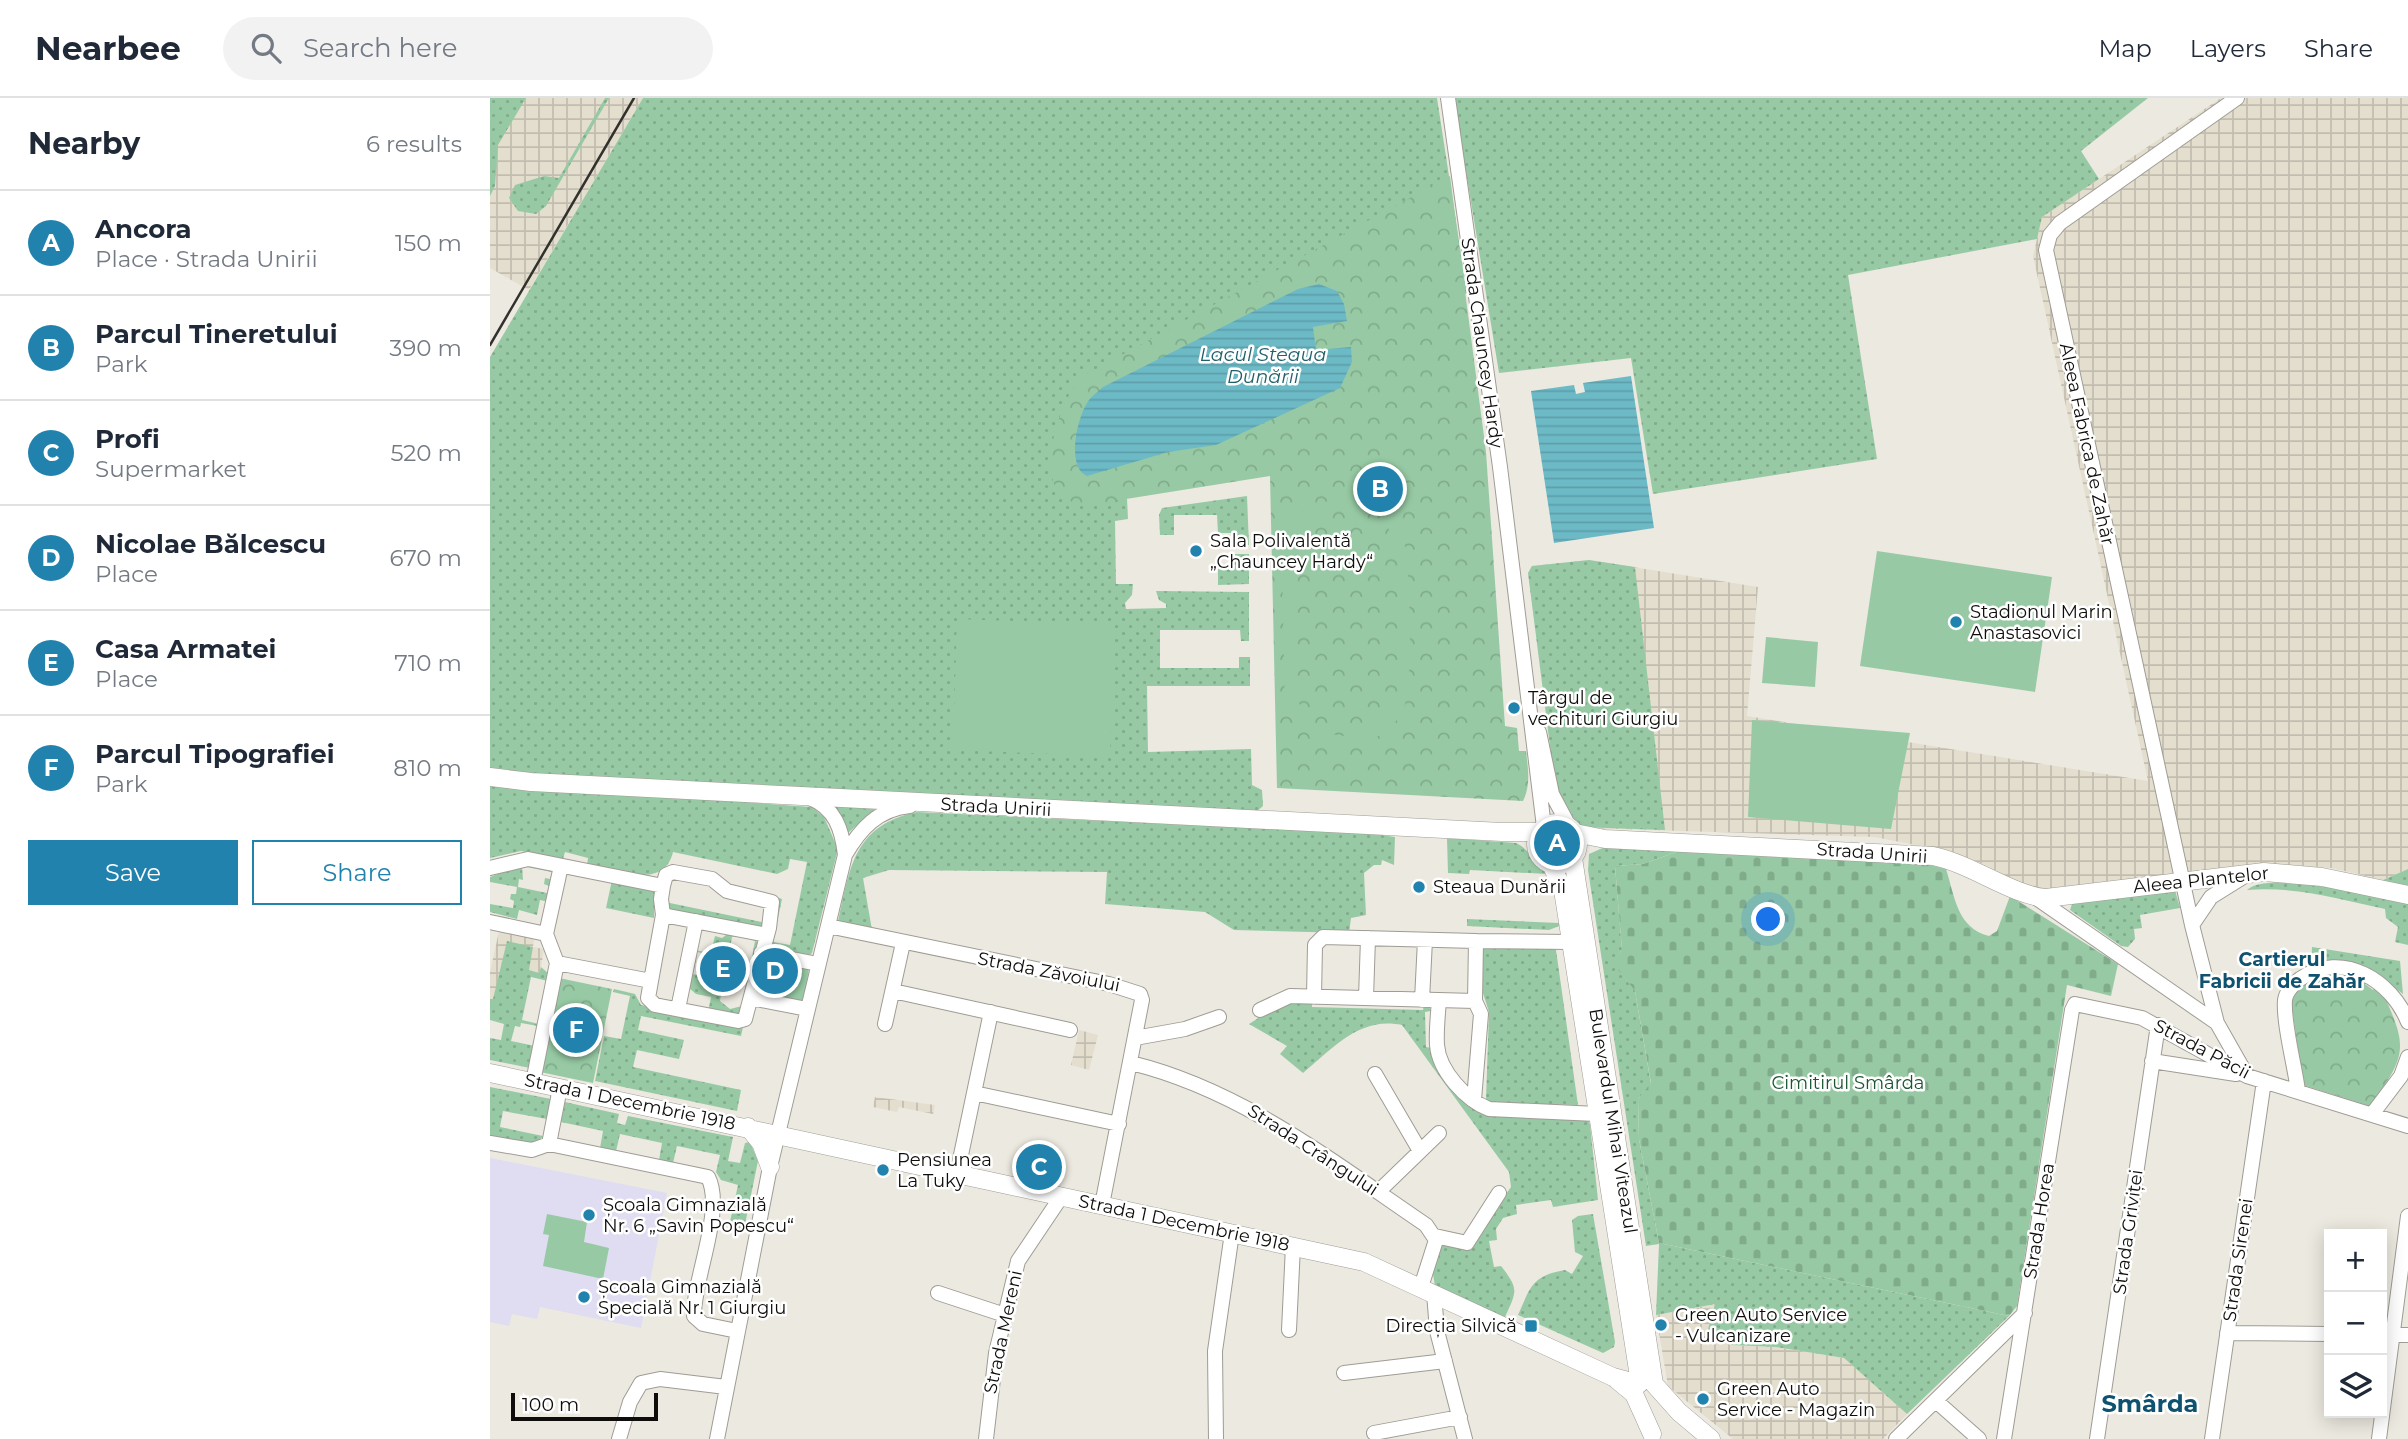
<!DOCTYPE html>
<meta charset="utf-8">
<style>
body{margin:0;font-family:Montserrat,sans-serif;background:#f2f2f3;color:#1f2937}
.controls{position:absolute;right:21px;bottom:21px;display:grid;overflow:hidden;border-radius:0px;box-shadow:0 4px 18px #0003}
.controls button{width:63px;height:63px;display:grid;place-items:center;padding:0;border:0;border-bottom:2px solid #e0e1e3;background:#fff;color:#1f2937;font:35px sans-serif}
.scale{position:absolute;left:21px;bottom:18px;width:147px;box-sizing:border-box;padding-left:7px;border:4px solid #0e0d0b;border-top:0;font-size:19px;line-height:24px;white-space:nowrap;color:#0e0d0b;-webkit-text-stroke:5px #fff;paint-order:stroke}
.you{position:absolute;left:1279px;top:822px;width:24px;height:24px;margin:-18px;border:5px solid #fff;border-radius:50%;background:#1a73e8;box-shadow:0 0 0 10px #1a73e833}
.badge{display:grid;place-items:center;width:46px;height:46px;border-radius:50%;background:#2282ae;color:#fff;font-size:23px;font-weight:700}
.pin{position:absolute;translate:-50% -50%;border:4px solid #fff;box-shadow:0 2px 7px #0006}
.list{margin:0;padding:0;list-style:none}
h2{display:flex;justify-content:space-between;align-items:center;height:91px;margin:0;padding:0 28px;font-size:30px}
h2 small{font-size:23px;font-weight:400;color:#747a83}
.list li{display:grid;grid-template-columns:46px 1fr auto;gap:21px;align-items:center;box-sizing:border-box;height:105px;padding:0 28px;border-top:2px solid #e0e1e3}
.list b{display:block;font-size:26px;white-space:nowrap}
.list p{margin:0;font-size:23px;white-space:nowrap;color:#747a83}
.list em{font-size:23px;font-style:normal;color:#747a83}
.actions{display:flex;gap:14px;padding:21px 28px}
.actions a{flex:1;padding:16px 0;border:2px solid #2282ae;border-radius:0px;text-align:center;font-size:24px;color:#2282ae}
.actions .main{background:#2282ae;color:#fff}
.icon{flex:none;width:38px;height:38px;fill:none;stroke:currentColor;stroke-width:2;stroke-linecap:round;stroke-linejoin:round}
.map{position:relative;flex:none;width:1918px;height:1341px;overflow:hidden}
header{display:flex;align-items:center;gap:42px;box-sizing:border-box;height:98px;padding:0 35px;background:#fff;border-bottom:2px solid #e0e1e3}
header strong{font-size:33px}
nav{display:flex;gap:38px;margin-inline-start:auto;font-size:24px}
.search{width:490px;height:63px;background:#f2f2f3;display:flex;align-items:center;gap:18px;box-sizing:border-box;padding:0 24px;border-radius:38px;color:#747a83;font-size:26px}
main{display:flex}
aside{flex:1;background:#fff}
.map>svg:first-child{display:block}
</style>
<header>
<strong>Nearbee</strong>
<div class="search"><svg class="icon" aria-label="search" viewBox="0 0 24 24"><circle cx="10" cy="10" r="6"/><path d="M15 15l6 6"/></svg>Search here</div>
<nav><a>Map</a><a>Layers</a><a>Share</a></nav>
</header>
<main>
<aside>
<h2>Nearby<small>6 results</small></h2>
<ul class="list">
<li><span class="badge">A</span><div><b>Ancora</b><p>Place · Strada Unirii</p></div><em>150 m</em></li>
<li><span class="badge">B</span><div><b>Parcul Tineretului</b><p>Park</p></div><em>390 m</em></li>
<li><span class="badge">C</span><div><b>Profi</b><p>Supermarket</p></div><em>520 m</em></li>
<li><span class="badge">D</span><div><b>Nicolae Bălcescu</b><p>Place</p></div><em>670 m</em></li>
<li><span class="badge">E</span><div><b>Casa Armatei</b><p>Place</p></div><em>710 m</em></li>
<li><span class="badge">F</span><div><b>Parcul Tipografiei</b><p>Park</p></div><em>810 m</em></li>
</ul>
<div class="actions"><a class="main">Save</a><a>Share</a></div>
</aside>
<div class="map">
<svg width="1918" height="1341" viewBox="0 0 1918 1341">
<defs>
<pattern id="industrial-grid" width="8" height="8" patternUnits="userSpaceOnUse" patternTransform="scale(1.75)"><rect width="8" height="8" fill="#e3dece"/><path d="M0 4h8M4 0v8" fill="none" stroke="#c2bdb0"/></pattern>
<pattern id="grass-dots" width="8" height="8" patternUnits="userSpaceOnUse" patternTransform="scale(1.75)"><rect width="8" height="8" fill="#97caa4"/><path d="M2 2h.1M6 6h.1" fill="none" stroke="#81ac8c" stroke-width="1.8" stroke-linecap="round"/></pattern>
<pattern id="cemetery-stones" width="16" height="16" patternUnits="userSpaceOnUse" patternTransform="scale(1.75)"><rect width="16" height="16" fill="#97caa4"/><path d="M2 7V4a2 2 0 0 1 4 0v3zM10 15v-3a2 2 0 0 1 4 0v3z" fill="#81ac8c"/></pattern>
<pattern id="park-crowns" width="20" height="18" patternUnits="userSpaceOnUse" patternTransform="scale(1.75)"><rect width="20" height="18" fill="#97caa4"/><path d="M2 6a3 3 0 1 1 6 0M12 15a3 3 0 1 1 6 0" fill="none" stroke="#81ac8c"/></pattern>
<pattern id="water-rules" width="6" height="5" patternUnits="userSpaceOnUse" patternTransform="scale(1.75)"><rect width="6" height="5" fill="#6dbac7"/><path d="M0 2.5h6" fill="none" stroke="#5d9faa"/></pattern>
</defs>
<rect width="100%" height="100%" fill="#ece9e0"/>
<path fill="url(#industrial-grid)" d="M0 0H153L39 192 0 170Z
M1731 0H1918V771L1893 782 1841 770 1789 766 1543 794 1498 768 1465 755 1385 739 1094 730 1069 694 1066 680 1038 475 1042 468 1099 462 1268 489 1257 618 1658 683 1543 158 1552 119Z
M9 833 44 841 43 849 54 851 50 875 38 873 3 901H0V874Z
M589 932 608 937 599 972 581 967Z
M385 999 445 1007 443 1016 409 1009 407 1014 383 1009Z
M1225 1206 1218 1235 1242 1247 1286 1249 1354 1260 1417 1316 1393 1341H1243L1178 1288 1167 1223 1166 1217Z"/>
<path fill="#e0dcf2" d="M0 1060 177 1095 151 1230 50 1209 47 1221 22 1216 19 1228 0 1224Z"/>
<path fill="url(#grass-dots)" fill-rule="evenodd" d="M0 0H36L8 47 5 88 0 98Z
M115 0H119L56 108 46 116 28 113 19 100 25 87 54 78 69 80Z
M153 0H947L977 195 705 386 637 400 638 421 625 423 626 486H643L642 497 635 505 636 511 676 510V506L669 502 666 493 759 494V543H751L750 532H670V570H749V559H760V588H657L658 654 761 651 762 687 772 692 773 708 766 714 18 675 0 671V259Z
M964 0H1658L1591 53 1609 81 1552 119 1547 141 1358 177 1387 361 1163 396 1141 260 1009 275Z
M757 398 759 447H741V435H728L727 417H684V437H670L669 417 672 410Z
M741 456H759V486L728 487V466H741Z
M1099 462 1145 469 1175 732 1089 729 1069 694 1062 664 1038 475 1042 468Z
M0 686 322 709 334 719 348 751 322 855 318 858 284 850 279 843 289 800 292 801 283 844 300 847 317 764 300 761 298 771 287 776 183 754C174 793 125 772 97 767L98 760 75 754 73 761 31 753 0 760Z
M345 708 384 710V712L358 735Z
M427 714 884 736 905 739 904 767 892 762 891 767H884L874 775 876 817 861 820 859 835 744 832 715 814 615 806 617 774 399 772 373 780 382 832 348 824C360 769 364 727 427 714Z
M957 740 1026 745C1040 751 1045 767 1057 776L980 772 979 776 958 775Z
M1117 748 1189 753 1153 766 1125 768 1132 852 1123 864 1145 893 1161 986 1148 1001 1149 1041 1169 1145 1519 1218 1417 1316 1354 1260 1286 1249 1242 1247 1217 1235 1225 1206 1166 1217 1169 1146 1156 1148 1098 772 1099 756Z
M37 765 64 772 59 804 50 802 47 817 29 812 27 821 0 814V806L23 810 24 803 20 801 21 796H26L27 789 0 784V779ZM32 768 62 774 60 781 55 780 54 786 59 788 57 795 28 789 29 781 33 782Z
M1918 771V847L1905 844 1908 829 1896 820 1895 811C1849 801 1804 788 1757 792 1776 773 1867 795 1894 801L1893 782Z
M122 782 165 790 164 820 116 810Z
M1685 792 1690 810 1650 817 1652 830 1644 831 1645 841 1638 849 1631 848 1580 812 1582 806Z
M175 804 276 825 275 830 174 810Z
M977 821 1069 825V828L1059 832 977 828Z
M242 833 263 837 269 848 266 865 261 864 265 843 249 837 242 839 238 860 207 854 203 876 233 883 230 903 240 911 252 908 256 887 261 888 255 917 218 914 221 899 206 896 199 890 204 852 221 855 225 838 232 840Z
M17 843 43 849 39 872 49 875 51 869 59 876 58 883 41 879 32 922 49 926 48 928 31 925 30 929 25 928 21 943 45 948 40 970 0 962V940L11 942 14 926 0 922V901H3Z
M995 848H1063L1066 852 1088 1007 1002 1005 996 1001 999 914 992 892V851Z
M1822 849 1910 863 1913 896 1902 888 1821 869Z
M124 891 145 896 151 907 253 929 251 938 151 918 148 932 194 942 189 961 147 952 143 969 251 992 247 1013 105 983 114 938 131 941 140 898 123 894Z
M821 902 822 909 933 912 934 906 939 908 941 913 935 914 936 949 942 950C954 981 969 1013 1005 1018L1097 1021 1100 1026 1108 1102 1063 1109 1061 1102 1026 1107 1027 1116 1013 1120 1006 1131 1007 1142 999 1143 1004 1169 1011 1168C1029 1191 1027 1193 1015 1219L945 1188 943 1176 953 1145 979 1147 1021 1089 1019 1074 912 927C870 918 843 950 813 975L790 956 797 948 759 926 792 905Z
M0 989 61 1001 57 1021 13 1013 10 1029 53 1038 48 1046 0 1040Z
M75 1004 129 1016 127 1025 135 1027 138 1018 243 1039 238 1063 250 1065 255 1045 260 1044 268 1063 253 1136 238 1133 248 1087 231 1082 226 1074 230 1057 187 1048 183 1065 169 1062 172 1045 130 1036 126 1053 110 1050 113 1033 71 1024Z
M1103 1116 1125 1244 1124 1249 1113 1255 1028 1217C1041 1188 1042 1178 1075 1172L1082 1176 1093 1158 1085 1154 1082 1122 1088 1118Z"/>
<path fill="url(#cemetery-stones)" d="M1189 753 1428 764 1456 771C1465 799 1467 830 1499 838L1507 833 1520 798 1628 866 1621 898 1577 887 1527 1208 1519 1218 1169 1145 1149 1041 1148 1001 1161 985 1145 893 1122 864 1132 852 1125 768 1153 766Z"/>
<path fill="url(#park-crowns)" d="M960 78 996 354 1015 628 1027 630 1029 653H1036C1038 671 1041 687 1033 703L787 690 780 378 611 405C600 405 588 408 578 402 542 384 570 299 593 278Z
M274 860 319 871 313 904 266 897Z
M1848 874 1877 882 1875 886 1883 892 1886 887 1891 891C1918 949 1918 956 1880 1008L1813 987 1801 902C1811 881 1826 878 1848 874Z
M69 880 122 891 103 985 50 974Z"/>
<path fill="#97caa4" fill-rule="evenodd" d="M862 398C882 401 899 409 910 428 921 448 924 591 913 612 889 660 826 651 801 610H795L791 418C819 417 833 399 862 398ZM860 405 875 408 890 418 908 445 912 585C904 642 832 659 809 605 798 578 804 489 804 455 808 426 829 405 860 405Z
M1387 453 1562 479 1545 594 1370 568Z
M467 521 625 527 620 658 463 652Z
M1276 539 1328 544 1325 589 1272 585Z
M1262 622 1420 635 1401 731 1258 719Z
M57 1116 97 1124 94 1144 119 1150 113 1181 53 1168 59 1137 53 1136Z"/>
<path fill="url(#water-rules)" d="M829 186 847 193 854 206 857 223 823 229 826 252 861 249 862 264 850 290 726 347 678 354 597 378C576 369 587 321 597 305 601 298 608 294 613 289L808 191Z
M1141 278 1164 430 1064 445 1041 293 1084 287 1086 296 1095 294 1093 285Z"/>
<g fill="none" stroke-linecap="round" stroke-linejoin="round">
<g stroke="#9f9c94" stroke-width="16">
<path id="minor" d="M958 0 1010 369 1054 729
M1747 0 1570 125 1560 137 1556 152 1702 827 1727 925 1757 978
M1049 634 1062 696 1079 728
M320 700C345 710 352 731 355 757
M0 770 38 761 173 788 171 801 173 817 161 883
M1545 799 1727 925
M173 817 277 837
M0 824 56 836
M1702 827 1721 799 1753 779
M338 828 619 886 650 896 652 902 612 1107
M271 855 328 866
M67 865 161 883 158 900 165 907 248 923 255 921 279 830 282 804 237 793 222 781 183 774 176 777 173 788
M403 893 580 932
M824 899 825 847 833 839 986 843
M261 900 317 911
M876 900 878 840
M932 902 935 842
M949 902C948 917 946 933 947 947 949 973 976 1002 999 1011L1107 1016
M985 903 986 843 1081 844
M188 911 206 823
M770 912 800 898 985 903 991 916 984 1002
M395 926 413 845
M645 940 695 931 729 919
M1662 963 1746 976
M641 965C752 992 843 1064 936 1127L946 1142 931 1189
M885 976 930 1053
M43 984 67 865 56 836 71 768
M1808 993C1805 969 1793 924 1795 902 1796 894 1804 885 1810 881 1852 851 1902 883 1918 924
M484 995 629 1026
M1883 1015 1911 978 1918 959
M0 1045 42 1052 59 1046 218 1079C235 1112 203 1181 204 1218L213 1226 247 1233
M59 1046 70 990
M467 1076 501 914
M888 1094 949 1035
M945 1138 977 1145 1009 1095
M448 1195 515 1217
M944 1195 947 1233 975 1341
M799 1232 803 1148
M1737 1235 1839 1236
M1892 1236 1918 1237
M854 1275 955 1263
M1446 1303 1489 1341
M884 1335 970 1319
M129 1341 140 1304 151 1285 170 1281 236 1289
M227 1341 280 1069 355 757C370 731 388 711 420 708
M496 1341 506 1255 528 1163 571 1099
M726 1341 725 1253 742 1135
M1406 1341 1535 1215
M1514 1341 1582 912 1585 906 1652 920 1757 978 1918 1028
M1607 1341 1668 927
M1722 1341 1774 983
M1889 1341 1918 1118"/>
</g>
<g stroke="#9f9c94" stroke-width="19">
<path id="major" d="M0 679 41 684 1012 734H1050
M1046 746a21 21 0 1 1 42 0a21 21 0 1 1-42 0Z
M1085 735 1115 741 1443 758C1482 766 1521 797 1556 800L1774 774 1832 779 1918 797
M1083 760 1164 1286 1189 1314 1221 1341
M1061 766 1073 792 1150 1285
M0 975 874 1164 1123 1279 1149 1286
M258 1029 271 1045 280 1069
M1127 1282 1144 1296 1162 1336"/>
</g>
<use href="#minor" stroke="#fff" stroke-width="14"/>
<use href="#major" stroke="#fff" stroke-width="18"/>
<path stroke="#32312e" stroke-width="2.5" d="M0 247 144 0"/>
</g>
<g fill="#2282ae" stroke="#fff" stroke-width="2.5">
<circle cx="706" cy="453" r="7"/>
<circle cx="1466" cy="524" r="7"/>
<circle cx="1024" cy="610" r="7"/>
<circle cx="929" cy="789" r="7"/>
<circle cx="393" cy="1072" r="7"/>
<circle cx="99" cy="1117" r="7"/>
<circle cx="94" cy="1199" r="7"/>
<circle cx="1171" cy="1227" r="7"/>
<rect x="1034" y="1221" width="14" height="14" rx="3.5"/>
<circle cx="1213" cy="1301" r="7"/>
</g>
<g text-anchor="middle" stroke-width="5" stroke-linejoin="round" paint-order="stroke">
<g font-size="18" fill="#0e0d0b" stroke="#fff">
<text transform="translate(992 245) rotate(82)" y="6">Strada Chauncey Hardy</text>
<text transform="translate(1597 346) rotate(78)" y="6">Aleea Fabrica de Zahăr</text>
<text transform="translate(506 709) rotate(3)" y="6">Strada Unirii</text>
<text transform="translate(1382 755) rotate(4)" y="6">Strada Unirii</text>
<text transform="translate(1711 782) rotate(-6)" y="6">Aleea Plantelor</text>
<text transform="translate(559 874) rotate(11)" y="6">Strada Zăvoiului</text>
<text transform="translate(1712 951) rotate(28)" y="6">Strada Păcii</text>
<text transform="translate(140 1004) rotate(12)" y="6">Strada 1 Decembrie 1918</text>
<text transform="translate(1123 1023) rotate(81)" y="6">Bulevardul Mihai Viteazul</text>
<text transform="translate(823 1052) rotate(33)" y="6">Strada Crângului</text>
<text transform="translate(1549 1123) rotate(-81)" y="6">Strada Horea</text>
<text transform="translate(694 1125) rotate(12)" y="6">Strada 1 Decembrie 1918</text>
<text transform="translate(1638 1134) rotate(-82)" y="6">Strada Griviței</text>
<text transform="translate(1748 1162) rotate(-82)" y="6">Strada Sirenei</text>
<text transform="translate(513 1234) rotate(-78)" y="6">Strada Mereni</text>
</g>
<g font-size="18" fill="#0e0d0b" stroke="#fff" text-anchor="start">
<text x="720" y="449">Sala Polivalentă<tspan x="720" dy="21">„Chauncey Hardy“</tspan></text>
<text x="1480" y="520">Stadionul Marin<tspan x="1480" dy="21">Anastasovici</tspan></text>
<text x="1038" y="606">Târgul de<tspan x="1038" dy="21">vechituri Giurgiu</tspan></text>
<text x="943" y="795">Steaua Dunării</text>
<text x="407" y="1068">Pensiunea<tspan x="407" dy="21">La Tuky</tspan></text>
<text x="113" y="1113">Școala Gimnazială<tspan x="113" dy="21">Nr. 6 „Savin Popescu“</tspan></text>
<text x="108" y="1195">Școala Gimnazială<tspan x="108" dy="21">Specială Nr. 1 Giurgiu</tspan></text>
<text x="1185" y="1223">Green Auto Service<tspan x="1185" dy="21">- Vulcanizare</tspan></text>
<text x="1027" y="1234" text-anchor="end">Direcția Silvică</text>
<text x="1227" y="1297">Green Auto<tspan x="1227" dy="21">Service - Magazin</tspan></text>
</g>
<g font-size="18" fill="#1b5631" stroke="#fff">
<text x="1358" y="991">Cimitirul Smârda</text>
</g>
<g font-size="19" font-style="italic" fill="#22616b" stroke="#fff">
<text x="773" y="263">Lacul Steaua<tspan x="773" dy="22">Dunării</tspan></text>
</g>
<g font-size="19" font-weight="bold" fill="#0e5270" stroke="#fff">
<text x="1792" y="868">Cartierul<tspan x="1792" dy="22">Fabricii de Zahăr</tspan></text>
</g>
<g font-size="24" font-weight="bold" fill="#0e5270" stroke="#fff">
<text x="1660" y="1314">Smârda</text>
</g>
</g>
</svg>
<div class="controls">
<button>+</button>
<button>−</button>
<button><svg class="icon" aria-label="layers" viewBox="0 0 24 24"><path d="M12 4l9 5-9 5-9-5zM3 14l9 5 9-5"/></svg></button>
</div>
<div class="scale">100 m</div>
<div class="you"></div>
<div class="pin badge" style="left:1067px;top:745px">A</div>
<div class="pin badge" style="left:890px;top:391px">B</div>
<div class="pin badge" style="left:549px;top:1069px">C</div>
<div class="pin badge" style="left:285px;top:873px">D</div>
<div class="pin badge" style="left:233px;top:871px">E</div>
<div class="pin badge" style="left:86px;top:932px">F</div>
</div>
</main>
